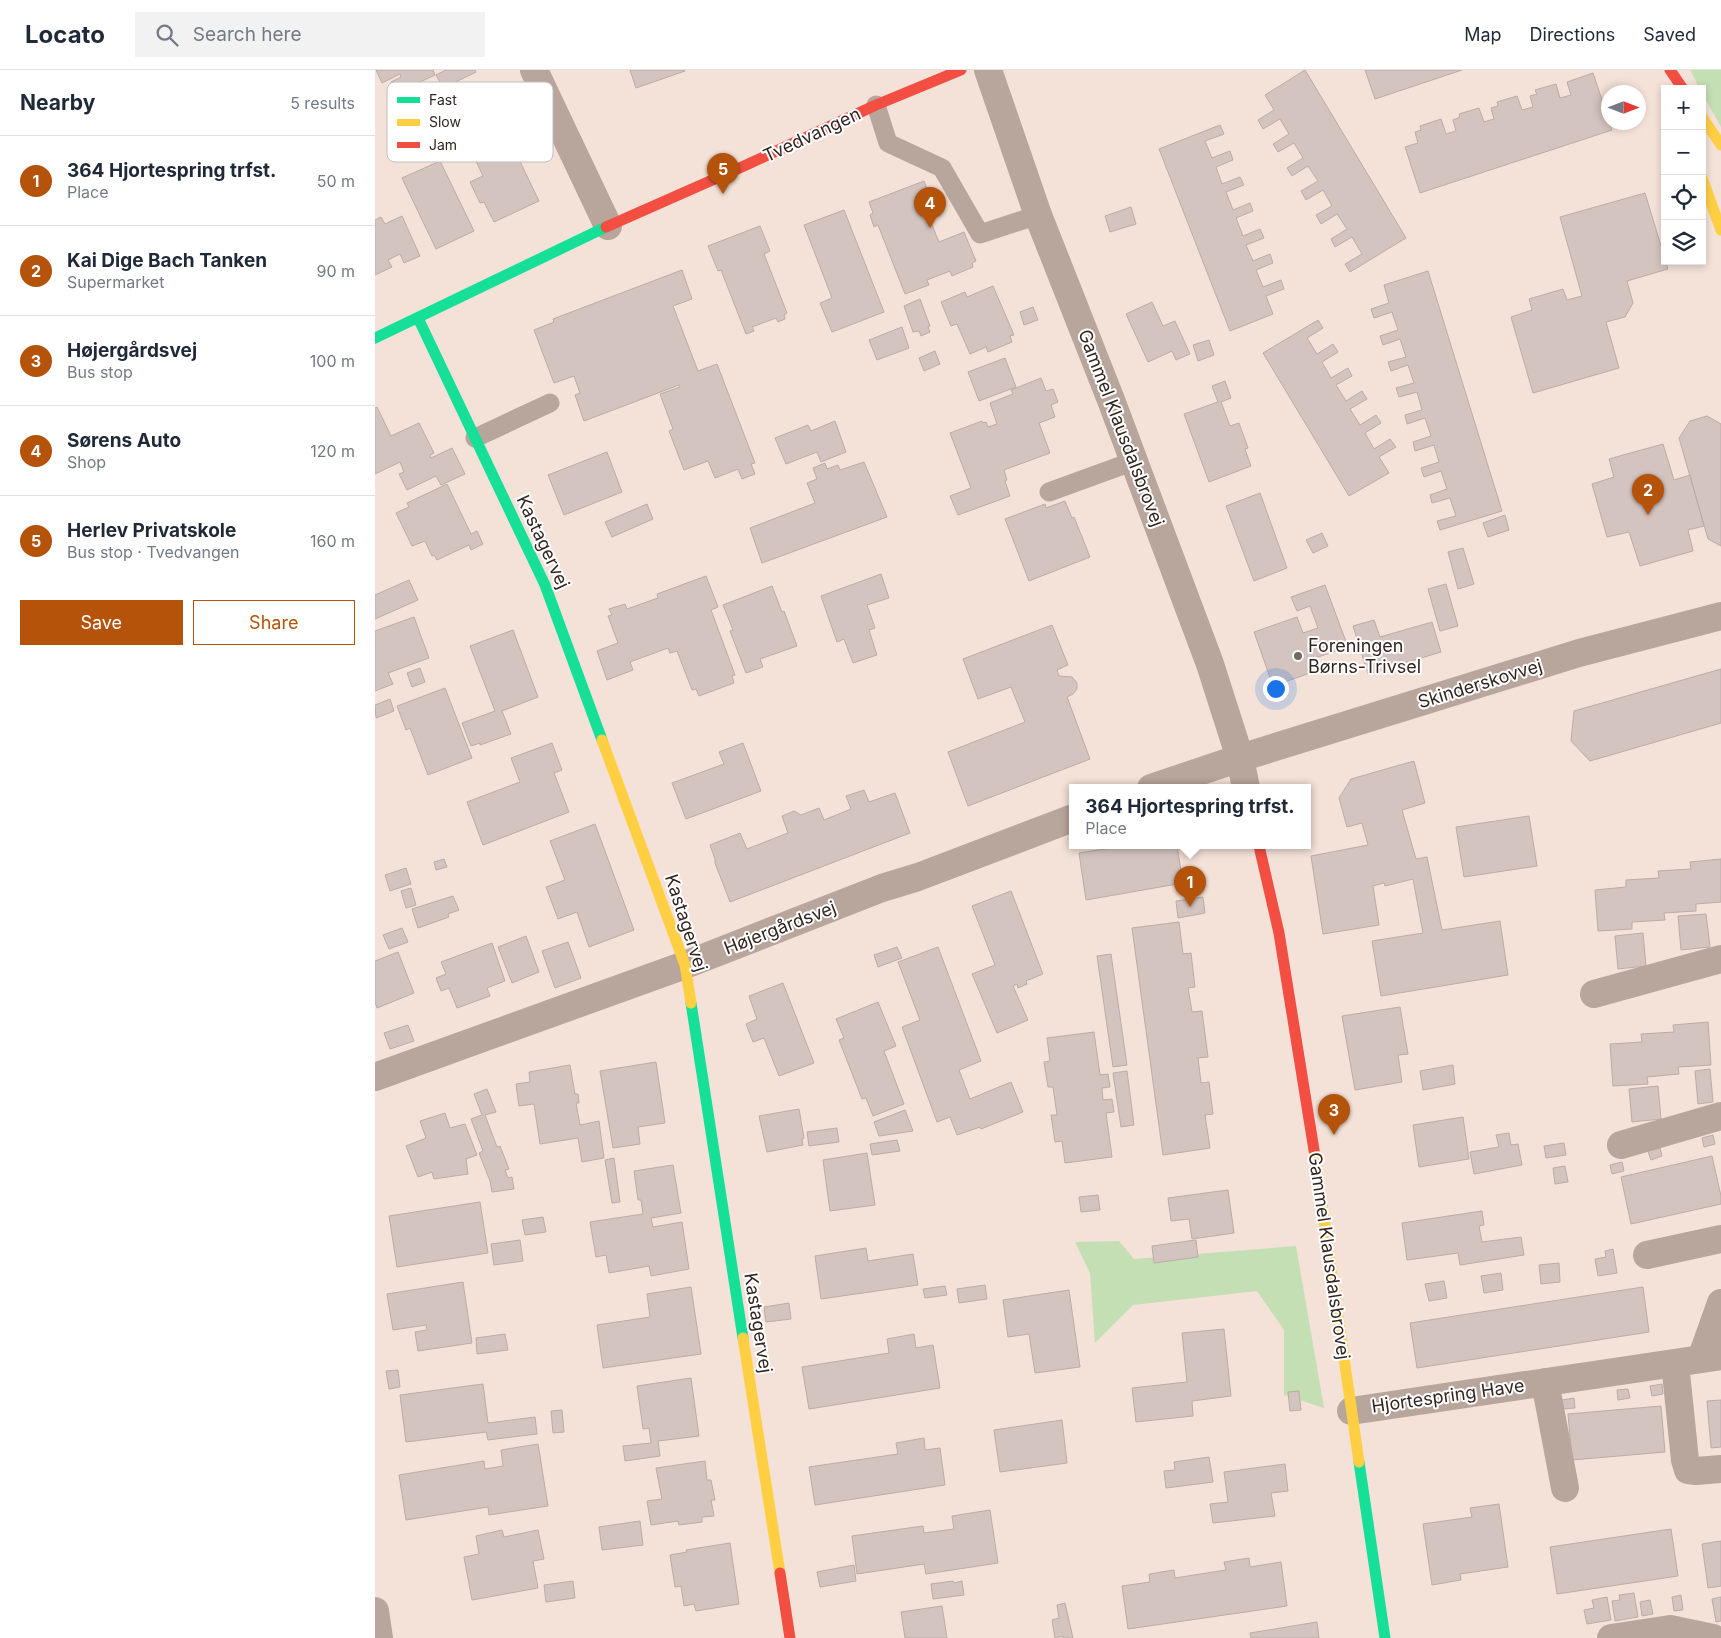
<!DOCTYPE html>
<meta charset="utf-8">
<style>
body{margin:0;font-family:Inter,sans-serif;background:#f2f2f3;color:#1f2937}
.controls{position:absolute;right:15px;top:15px;display:grid;overflow:hidden;border-radius:0px;box-shadow:0 2px 8px #0003}
.controls button{width:45px;height:45px;display:grid;place-items:center;padding:0;border:0;border-bottom:1px solid #e0e1e3;background:#fff;color:#1f2937;font:25px sans-serif}
.compass{position:absolute;left:1226px;top:15px;width:45px;height:45px;border-radius:50%;background:#fff;box-shadow:0 2px 8px #0003;rotate:90deg}
.you{position:absolute;left:900px;top:618px;width:18px;height:18px;margin:-12px;border:4px solid #fff;border-radius:50%;background:#1a73e8;box-shadow:0 0 0 8px #1a73e833}
.badge{display:grid;place-items:center;width:32px;height:32px;border-radius:50%;background:#b45309;color:#fff;font-size:16px;font-weight:700}
.pin{position:absolute;translate:-50% -41px;filter:drop-shadow(0 1px 2px #0008)}
.pin::after{content:'';position:absolute;top:26px;width:18px;height:15px;background:inherit;clip-path:polygon(0 0,100% 0,50% 100%)}
.popup{position:absolute;left:694px;top:714px;width:242px;height:65px;box-sizing:border-box;display:grid;place-content:center;border-radius:0px;background:#fff;filter:drop-shadow(0 1px 4px #0005);font-size:16px;white-space:nowrap;color:#747a83}
.popup b{font-size:19px;color:#1f2937}
.popup::after{content:'';position:absolute;left:50%;top:100%;margin-left:-10px;border:10px solid transparent;border-top-color:#fff}
.list{margin:0;padding:0;list-style:none}
h2{display:flex;justify-content:space-between;align-items:center;height:65px;margin:0;padding:0 20px;font-size:21px}
h2 small{font-size:16px;font-weight:400;color:#747a83}
.list li{display:grid;grid-template-columns:32px 1fr auto;gap:15px;align-items:center;box-sizing:border-box;height:90px;padding:0 20px;border-top:1px solid #e0e1e3}
.list b{display:block;font-size:19px;white-space:nowrap}
.list p{margin:0;font-size:16px;white-space:nowrap;color:#747a83}
.list em{font-size:16px;font-style:normal;color:#747a83}
.actions{display:flex;gap:10px;padding:15px 20px}
.actions a{flex:1;padding:11px 0;border:1px solid #b45309;border-radius:0px;text-align:center;font-size:18px;color:#b45309}
.actions .main{background:#b45309;color:#fff}
.icon{flex:none;width:28px;height:28px;fill:none;stroke:currentColor;stroke-width:2;stroke-linecap:round;stroke-linejoin:round}
.map{position:relative;flex:none;width:1346px;height:1568px;overflow:hidden}
header{display:flex;align-items:center;gap:30px;box-sizing:border-box;height:70px;padding:0 25px;background:#fff;border-bottom:1px solid #e0e1e3}
header strong{font-size:24px}
nav{display:flex;gap:28px;margin-inline-start:auto;font-size:18px}
.search{width:350px;height:45px;background:#f2f2f3;display:flex;align-items:center;gap:12px;box-sizing:border-box;padding:0 18px;border-radius:0px;color:#747a83;font-size:19px}
main{display:flex}
aside{flex:1;background:#fff}
.map>svg:first-child{display:block}
</style>
<header>
<strong>Locato</strong>
<div class="search"><svg class="icon" aria-label="search" viewBox="0 0 24 24"><circle cx="10" cy="10" r="6"/><path d="M15 15l6 6"/></svg>Search here</div>
<nav><a>Map</a><a>Directions</a><a>Saved</a></nav>
</header>
<main>
<aside>
<h2>Nearby<small>5 results</small></h2>
<ul class="list">
<li><span class="badge">1</span><div><b>364 Hjortespring trfst.</b><p>Place</p></div><em>50 m</em></li>
<li><span class="badge">2</span><div><b>Kai Dige Bach Tanken</b><p>Supermarket</p></div><em>90 m</em></li>
<li><span class="badge">3</span><div><b>Højergårdsvej</b><p>Bus stop</p></div><em>100 m</em></li>
<li><span class="badge">4</span><div><b>Sørens Auto</b><p>Shop</p></div><em>120 m</em></li>
<li><span class="badge">5</span><div><b>Herlev Privatskole</b><p>Bus stop · Tvedvangen</p></div><em>160 m</em></li>
</ul>
<div class="actions"><a class="main">Save</a><a>Share</a></div>
</aside>
<div class="map">
<svg width="1346" height="1568" viewBox="0 0 1346 1568">
<rect width="100%" height="100%" fill="#f4e1d8"/>
<path fill="#c4dfb4" d="M1315 0H1346V57L1327 23V19H1325Z
M744 1171 759 1189 921 1176 949 1338 909 1325V1260L882 1221 758 1235 720 1273 715 1203 700 1172Z"/>
<path fill="#d4c4bf" stroke="#bbaca6" d="M1 0H58L60 5 21 23 16 12 26 7 25 4 7 13Z
M71 0H100L101 2 68 18 61 5Z
M255 0H309L310 1 261 18Z
M930 0 1031 168 975 202 970 194 987 184 977 167 960 177 956 169 972 159 962 144 946 154 941 145 957 136 948 120 931 130 926 121 943 111 933 96 917 106 912 98 928 88 919 73 903 82 898 74 914 64 905 49 888 59 883 50 899 40 890 25Z
M990 0H1087L1000 29Z
M1218 3 1237 60 1045 123 1030 77 1043 73 1040 62 1046 60 1045 56 1066 49 1071 64 1081 61 1078 50 1085 47 1084 44 1104 38 1109 52 1119 49 1116 38 1123 36 1122 32 1142 26 1147 40 1158 37 1155 26 1162 24 1160 20 1181 14 1185 28 1196 25 1192 12Z
M124 41 129 51 126 52 164 131 119 152 109 132 105 133 95 112 108 106 90 68 123 52 119 44Z
M845 55 849 64 830 71 837 88 855 81 858 90 841 97 847 114 865 107 869 115 851 122 858 140 875 133 878 141 861 148 868 166 885 159 889 168 871 175 878 191 895 184 898 193 881 200 888 217 906 210 909 219 891 226 898 244 855 261 784 79Z
M65 91 99 161 61 179 27 108Z
M549 111 558 135 550 138 564 172 589 162 601 191 597 193 598 197 577 206 575 201 552 210 554 215 530 224 503 155 499 157 495 145 498 143 494 132Z
M1270 123 1293 199 1252 211 1258 233 1250 247 1231 252 1244 298 1158 323 1136 247 1157 240 1154 229 1188 219 1192 230 1207 226 1185 147Z
M756 137 761 154 735 162 730 146Z
M469 140 509 242 457 262 445 233 457 228 429 155Z
M27 146 45 186 29 193 25 184 13 190 17 197 0 205V150L6 147 10 154Z
M385 156 395 181 389 184 412 243 409 245 410 249 403 252 401 248 377 257 379 261 371 264 346 200 343 201 333 176Z
M307 200 317 229 298 236 323 301 342 294 380 393 376 394 380 404 367 409 363 399 340 408 333 391 309 400 294 361 298 359 285 324 305 317 304 315 209 351 200 325 205 323 199 306 179 313 159 260 179 252 178 249Z
M1053 201 1127 441 1065 460 1062 451 1081 446 1075 428 1057 433 1055 425 1072 419 1066 401 1049 407 1046 398 1064 392 1059 375 1040 381 1038 372 1056 366 1050 348 1032 354 1030 345 1047 340 1042 322 1024 327 1021 318 1039 313 1033 295 1016 301 1013 292 1031 287 1025 269 1008 275 1005 266 1023 260 1017 242 999 248 996 239 1014 233 1009 215Z
M618 216 639 265 635 266 637 272 613 282 611 277 595 284 582 254 576 256 566 232 590 222 592 227Z
M545 229 555 256 553 257 555 262 546 266 544 261 538 262 529 236Z
M777 232 788 256 800 251 815 284 801 290 797 281 773 292 751 244Z
M658 237 663 250 649 255 645 242Z
M943 250 948 258 932 268 942 284 958 274 963 282 947 292 956 308 973 298 977 306 961 315 971 331 987 321 992 329 975 339 985 355 1001 345 1006 353 990 363 999 379 1015 369 1021 377 1004 387 1014 403 974 426 888 283Z
M527 257 534 278 502 290 494 270Z
M834 270 839 285 823 291 818 275Z
M560 281 565 294 549 301 544 288Z
M630 288 641 317 604 331 593 302Z
M666 308 671 321 678 319 683 332 676 335 680 347 664 353 675 383 629 400 632 410 630 411 635 426 583 445 575 426 596 418 575 363 607 351 608 353 611 352 613 357 622 354 615 333 638 324 636 320Z
M850 311 856 328 846 332 855 356 864 353 873 378 870 379 876 396 834 412 809 344 843 332 837 316Z
M2 337 16 366 44 353 59 383 55 385 56 388 77 378 90 404 66 415 61 406 32 420 24 404 29 402 25 392 0 404V338Z
M1332 346 1346 354V476L1333 469 1304 368 1315 351Z
M460 351 471 382 446 392 442 382 411 394 400 368 433 355 436 361Z
M1288 374 1299 410 1315 405 1329 456 1313 460 1318 481 1265 496 1254 462 1232 467 1217 414 1239 407 1234 389Z
M232 382 247 422 189 445 173 405Z
M489 392 512 447 387 493 375 458 440 433 432 413 442 409 438 398 450 393 452 399 463 395 465 400Z
M72 414 96 464 102 461 108 474 96 480 94 475 62 490 59 485 57 486 50 471 37 476 21 443 34 437 32 433Z
M885 423 912 498 879 511 851 436Z
M690 431 697 448 699 447 715 487 654 511 630 449 670 434 671 438Z
M272 434 278 449 237 467 230 452Z
M1130 445 1134 460 1113 467 1108 453Z
M947 463 953 476 938 483 931 470Z
M1088 478 1099 514 1083 519 1073 482Z
M506 504 514 528 492 535 500 558 494 560 502 585 478 593 469 569 462 572 446 526Z
M331 506 343 537 336 540 360 605 357 606 359 613 324 626 321 619 317 620 302 581 295 583 293 578 255 592 258 600 232 610 222 581 243 573 233 546 237 545 234 539 250 534 252 539 283 528 282 524Z
M34 510 43 530 0 549V525Z
M1071 514 1083 556 1065 561 1053 519Z
M950 515 973 577 940 588 944 600 898 616 879 562 922 547 928 563 943 558 935 536 922 541 916 527Z
M397 516 407 542 409 541 422 576 385 589 388 597 371 603 355 561 358 560 348 535Z
M39 547 54 588 13 603 18 614 0 621V561Z
M999 550 1005 567 1057 552 1066 582 993 604 978 556Z
M677 555 693 595 682 600 684 606 697 607 702 613V619L698 624 692 627 715 689 593 736 573 682 650 652 636 617 603 629 588 589Z
M138 560 163 627 127 641 136 664 105 675V673L96 676 87 653 120 641 95 576Z
M45 598 50 612 37 617 32 603Z
M1346 599V653L1215 691 1196 671 1199 641Z
M70 618 97 688 53 705 35 658 31 660 22 636Z
M15 629 19 641 1 648 0 635Z
M177 673 187 700 179 703 194 742 108 775 92 732 145 712 136 688Z
M368 673 386 721 311 749 297 713 349 694 344 682Z
M1039 691 1050 733 1027 740 1041 789 1052 787 1067 860 1125 851 1133 905 1006 926 997 871 1048 863 1038 809 1010 816 1009 813 998 816 1004 855 948 864 936 786 993 775 987 753 972 757 964 728 976 709Z
M489 720 494 732 520 723 535 763 355 832 340 793V789L335 775 365 763 372 779 413 763 407 746 419 741 426 745 444 738 449 750 476 739 471 726Z
M1154 746 1162 796 1089 807 1081 757Z
M220 754 259 860 214 877 202 842 183 849 171 817 190 810 175 771Z
M748 776H802L808 813 711 830 704 783Z
M69 789 72 797 61 800 59 792Z
M1346 789V832L1321 834V841L1289 843 1290 850 1257 852V859L1223 861 1220 820 1251 817V810L1284 808 1283 801 1316 799 1315 792Z
M31 798 36 814 15 821 10 805Z
M36 818 41 835 31 838 26 821Z
M636 821 668 904 651 911 652 914 643 918 642 914 638 916 653 950 622 963 597 904 620 895 597 836Z
M78 826 84 840 73 844 74 847 43 858 37 839Z
M828 827 830 843 803 848 801 831Z
M1331 844 1335 877 1306 880 1303 846Z
M804 852 808 884 816 883 820 917 813 918 817 942 827 941 833 987 823 988 826 1013 834 1012 838 1044 830 1045 835 1078 788 1085 757 858Z
M27 858 33 872 14 879 8 865Z
M1268 863 1271 896 1243 899 1240 866Z
M151 866 164 902 137 913 123 877Z
M193 872 206 908 180 918 167 881Z
M117 873 130 911 112 918 115 926 82 938 74 918 66 921 61 908 71 904 66 892Z
M522 877 527 888 503 897 499 885Z
M563 877 606 991 584 1000 595 1029 636 1012 648 1042 606 1059 605 1057 582 1065 575 1047 562 1052 527 957 545 950 523 892Z
M23 882 39 923 2 938 0 932V891Z
M736 884 752 995 738 997 722 886Z
M408 913 439 993 404 1006 389 968 378 972 371 954 382 949 374 926Z
M503 932 521 976 509 981 529 1034 498 1046 491 1028 487 1029 464 970 469 968 461 949Z
M1025 937 1033 984 1023 985 1027 1012 980 1020 967 946Z
M1333 952 1336 995 1303 997 1304 1004 1272 1007 1273 1014 1238 1016 1235 974 1267 972 1266 964 1299 962 1298 955Z
M33 955 39 971 15 979 9 963Z
M719 962 725 1005 733 1004 735 1017 727 1018 728 1030 737 1029 739 1042 731 1043 737 1087 690 1093 687 1071 680 1072 676 1045H682L678 1017H673L669 992 675 991 672 968Z
M281 992 290 1053 263 1057 265 1074 238 1078 225 1001Z
M195 995 200 1024H203L204 1033H201L205 1055 224 1051 229 1088 207 1092 203 1068 165 1074 159 1034 144 1036 141 1014 155 1012 154 1002Z
M1078 995 1080 1014 1048 1020 1045 1001Z
M1335 999 1338 1032 1323 1034 1320 1001Z
M752 1001 759 1055 746 1057 738 1003Z
M1283 1016 1286 1049 1257 1052 1254 1019Z
M112 1019 121 1042 110 1045 122 1077 125 1076 134 1099 130 1100 133 1108 137 1107 139 1119 117 1122 115 1111 104 1083 108 1081 96 1049 107 1045 99 1024Z
M424 1039 429 1068 427 1069 428 1075 392 1082 384 1046Z
M530 1040 538 1061 504 1066 499 1052Z
M70 1043 75 1058 90 1054 102 1085 91 1089 93 1104 59 1109 57 1102 43 1107 31 1076 51 1068 45 1051Z
M1088 1047 1094 1089 1044 1097 1038 1055Z
M462 1058 464 1072 434 1076 432 1062Z
M1134 1063 1136 1075 1143 1074 1147 1095 1099 1104 1095 1082 1124 1077 1121 1065Z
M1338 1065 1340 1074 1329 1077 1327 1068Z
M522 1070 525 1081 497 1085 495 1074Z
M1189 1073 1191 1085 1171 1088 1169 1076Z
M1285 1078 1287 1086 1276 1090 1273 1081Z
M492 1083 500 1135 455 1141 448 1090Z
M1337 1086 1346 1126V1134L1256 1154 1246 1107Z
M239 1088 245 1132 237 1133 230 1090Z
M1247 1092 1249 1101 1237 1104 1235 1095Z
M298 1095 306 1143 276 1148 278 1157 307 1152 314 1199 276 1206 274 1196 234 1203 231 1185 221 1187 215 1152 268 1144 266 1130H263L259 1101Z
M1190 1096 1193 1112 1180 1114 1178 1098Z
M853 1120 859 1163 817 1169 814 1149 796 1151 793 1128Z
M723 1125 725 1140 706 1142 704 1127Z
M105 1132 113 1183 22 1197 14 1146Z
M1107 1141 1109 1155 1104 1156 1107 1172 1146 1167 1149 1185 1085 1195 1083 1183 1032 1190 1027 1153Z
M168 1147 171 1162 150 1165 147 1150Z
M145 1170 148 1191 119 1195 116 1174Z
M821 1170 823 1187 779 1193 777 1176Z
M491 1178 493 1191 538 1184 543 1215 446 1229 440 1186Z
M1238 1179 1242 1203 1223 1206 1220 1189 1231 1187 1230 1181Z
M1184 1193 1185 1212 1166 1214 1164 1195Z
M1126 1203 1128 1220 1109 1223 1106 1206Z
M1069 1211 1072 1228 1054 1231 1050 1214Z
M88 1212 97 1273 43 1281 40 1262 52 1260 51 1255 18 1260 12 1224Z
M610 1215 612 1229 584 1233 582 1219Z
M570 1216 572 1225 550 1228 548 1219Z
M316 1217 326 1284 228 1298 222 1255 275 1247 272 1224Z
M1268 1217 1274 1262 1042 1298 1035 1253Z
M694 1220 705 1297 660 1303 654 1264 633 1267 628 1230Z
M414 1233 416 1249 391 1252 389 1237Z
M849 1259 856 1326 817 1331 818 1346 761 1352 757 1318 812 1312 807 1263Z
M130 1264 133 1280 102 1284 101 1268Z
M539 1264 541 1278 558 1275 565 1318 434 1339 427 1297 514 1283 512 1269Z
M23 1300 25 1317 14 1319 11 1301Z
M316 1308 324 1366 283 1371 285 1386 250 1391 248 1376 276 1373 274 1358 268 1359 262 1316Z
M108 1314 113 1353 160 1347 162 1364 113 1370 111 1362 31 1372 25 1325Z
M1287 1314 1288 1324 1277 1326 1275 1316Z
M1253 1319 1255 1328 1243 1330 1242 1320Z
M924 1321 926 1340 915 1341 913 1322Z
M1199 1328 1200 1338 1188 1339 1187 1330Z
M1346 1330V1377L1336 1378 1332 1331Z
M1286 1336 1290 1382 1197 1390 1193 1344Z
M187 1340 189 1362 178 1363 176 1341Z
M687 1350 692 1393 625 1402 619 1360Z
M549 1368 550 1380 565 1378 570 1415 440 1435 434 1397 523 1384 521 1373Z
M163 1374 173 1436 114 1445 113 1437 31 1450 24 1405 109 1391 110 1399 128 1396 126 1380Z
M834 1387 838 1412 791 1418 789 1401 800 1400 799 1392Z
M330 1391 332 1410H336L340 1430H336L339 1446 327 1447V1452L304 1455 303 1451 276 1455 272 1431 287 1429 281 1398Z
M910 1394 913 1421 896 1423 900 1446 838 1453 835 1434 853 1432 849 1402Z
M1124 1434 1133 1497 1085 1504 1086 1510 1057 1515 1048 1454 1097 1447 1095 1438Z
M615 1440 623 1493 551 1504 549 1494 482 1504 477 1466 548 1456 549 1463 579 1459 577 1446Z
M265 1451 268 1475 227 1480 224 1457Z
M1296 1459 1303 1506 1182 1524 1175 1477Z
M127 1460 129 1467 163 1460 169 1489 158 1491 163 1518 97 1530 89 1487 104 1484 101 1466Z
M1346 1471V1516L1333 1518 1327 1474Z
M355 1473 364 1534 321 1541 319 1534 309 1536 306 1516 300 1517 295 1485 312 1482 311 1480Z
M874 1488 875 1497 906 1492 912 1536 753 1559 747 1516 775 1512 774 1504 799 1500 800 1508 851 1500 849 1492Z
M479 1495 481 1511 445 1517 442 1502Z
M198 1511 200 1528 171 1532 169 1515Z
M578 1511 579 1513 587 1511 589 1525 558 1529 556 1514Z
M1259 1523 1263 1547 1240 1551 1237 1531 1245 1530 1244 1525Z
M1306 1525 1308 1540 1299 1541 1297 1527Z
M1232 1527 1236 1550 1212 1554 1209 1540 1219 1538 1217 1530Z
M1346 1527V1551L1341 1552 1337 1529Z
M1275 1530 1278 1544 1267 1546 1265 1532Z
M690 1533 698 1568H688V1566L680 1568 677 1550 684 1548 682 1535Z
M567 1536 572 1568H530L526 1542Z
M942 1552 944 1568H876L875 1563Z"/>
<g fill="none" stroke-linecap="round" stroke-linejoin="round">
<path stroke="#b8a59c" stroke-width="19" d="M501 35 513 73 567 98 605 164 663 145
M100 368 175 333
M674 422 759 391"/>
<path stroke="#b8a59c" stroke-width="28" d="M159 0 233 156
M613 0 663 145 736 330 835 594 865 688 871 718
M776 718 865 688 1204 583 1346 546
M1219 924 1346 889
M0 1007 310 895 507 818 543 807 698 748
M1246 1075 1346 1046
M1272 1185 1346 1169
M1326 1289 1346 1233
M1300 1293 1310 1390 1313 1400 1321 1401 1346 1399
M1170 1312 1190 1418
M976 1341 1346 1286
M0 1541 4 1568
M1236 1568 1295 1559 1338 1568"/>
<path stroke="#16e098" stroke-width="11" d="M43 248 170 515 227 670
M0 268 231 157
M316 933 368 1268
M984 1392 1010 1568"/>
<path stroke="#ffcf43" stroke-width="11" d="M1327 47 1346 75
M1327 108 1346 160
M227 670 310 895 316 933
M939 1080 984 1392
M368 1268 405 1503"/>
<path stroke="#f24e42" stroke-width="11" d="M1295 0 1308 19
M231 157 369 96 501 35 586 0
M884 776 904 863 939 1080
M405 1503 415 1568"/>
</g>
<circle fill="#766760" stroke="#fff" stroke-width="2" cx="923" cy="586" r="5"/>
<g text-anchor="middle" stroke-width="4" stroke-linejoin="round" paint-order="stroke">
<g font-size="18" fill="#322520" stroke="#fff">
<text transform="translate(437 65) rotate(-25)" y="6">Tvedvangen</text>
<text transform="translate(746 358) rotate(69)" y="6">Gammel Klausdalsbrovej</text>
<text transform="translate(168 472) rotate(65)" y="6">Kastagervej</text>
<text transform="translate(1105 614) rotate(-17)" y="6">Skinderskovvej</text>
<text transform="translate(311 853) rotate(72)" y="6">Kastagervej</text>
<text transform="translate(405 858) rotate(-21)" y="6">Højergårdsvej</text>
<text transform="translate(954 1186) rotate(82)" y="6">Gammel Klausdalsbrovej</text>
<text transform="translate(383 1253) rotate(81)" y="6">Kastagervej</text>
<text transform="translate(1073 1326) rotate(-8)" y="6">Hjortespring Have</text>
</g>
<g font-size="18" fill="#322520" stroke="#fff" text-anchor="start">
<text x="933" y="582">Foreningen<tspan x="933" dy="21">Børns-Trivsel</tspan></text>
</g>
</g>
<rect x="12" y="12" width="166" height="80" rx="8" fill="#fff" stroke="#c2bebc" stroke-width="1"/>
<rect x="22" y="27" width="23" height="6" fill="#16e098"/>
<rect x="22" y="49" width="23" height="7" fill="#ffcf43"/>
<rect x="22" y="72" width="23" height="6" fill="#f24e42"/>
<g font-size="14" fill="#322520">
<text x="54" y="35">Fast</text>
<text x="54" y="57">Slow</text>
<text x="54" y="80">Jam</text>
</g>
</svg>
<div class="controls">
<button>+</button>
<button>−</button>
<button><svg class="icon" aria-label="locate" viewBox="0 0 24 24"><circle cx="12" cy="12" r="6"/><path d="M12 2v4M12 18v4M2 12h4M18 12h4"/></svg></button>
<button><svg class="icon" aria-label="layers" viewBox="0 0 24 24"><path d="M12 4l9 5-9 5-9-5zM3 14l9 5 9-5"/></svg></button>
</div>
<svg class="compass" viewBox="-18 -18 36 36"><path d="M0-13l5 13h-10z" fill="#e53935"/><path d="M0 13l5-13h-10z" fill="#747a83"/></svg>
<div class="you"></div>
<div class="pin badge" style="left:815px;top:837px">1</div>
<div class="popup"><b>364 Hjortespring trfst.</b>Place</div>
<div class="pin badge" style="left:1273px;top:445px">2</div>
<div class="pin badge" style="left:959px;top:1065px">3</div>
<div class="pin badge" style="left:555px;top:158px">4</div>
<div class="pin badge" style="left:348px;top:124px">5</div>
</div>
</main>
